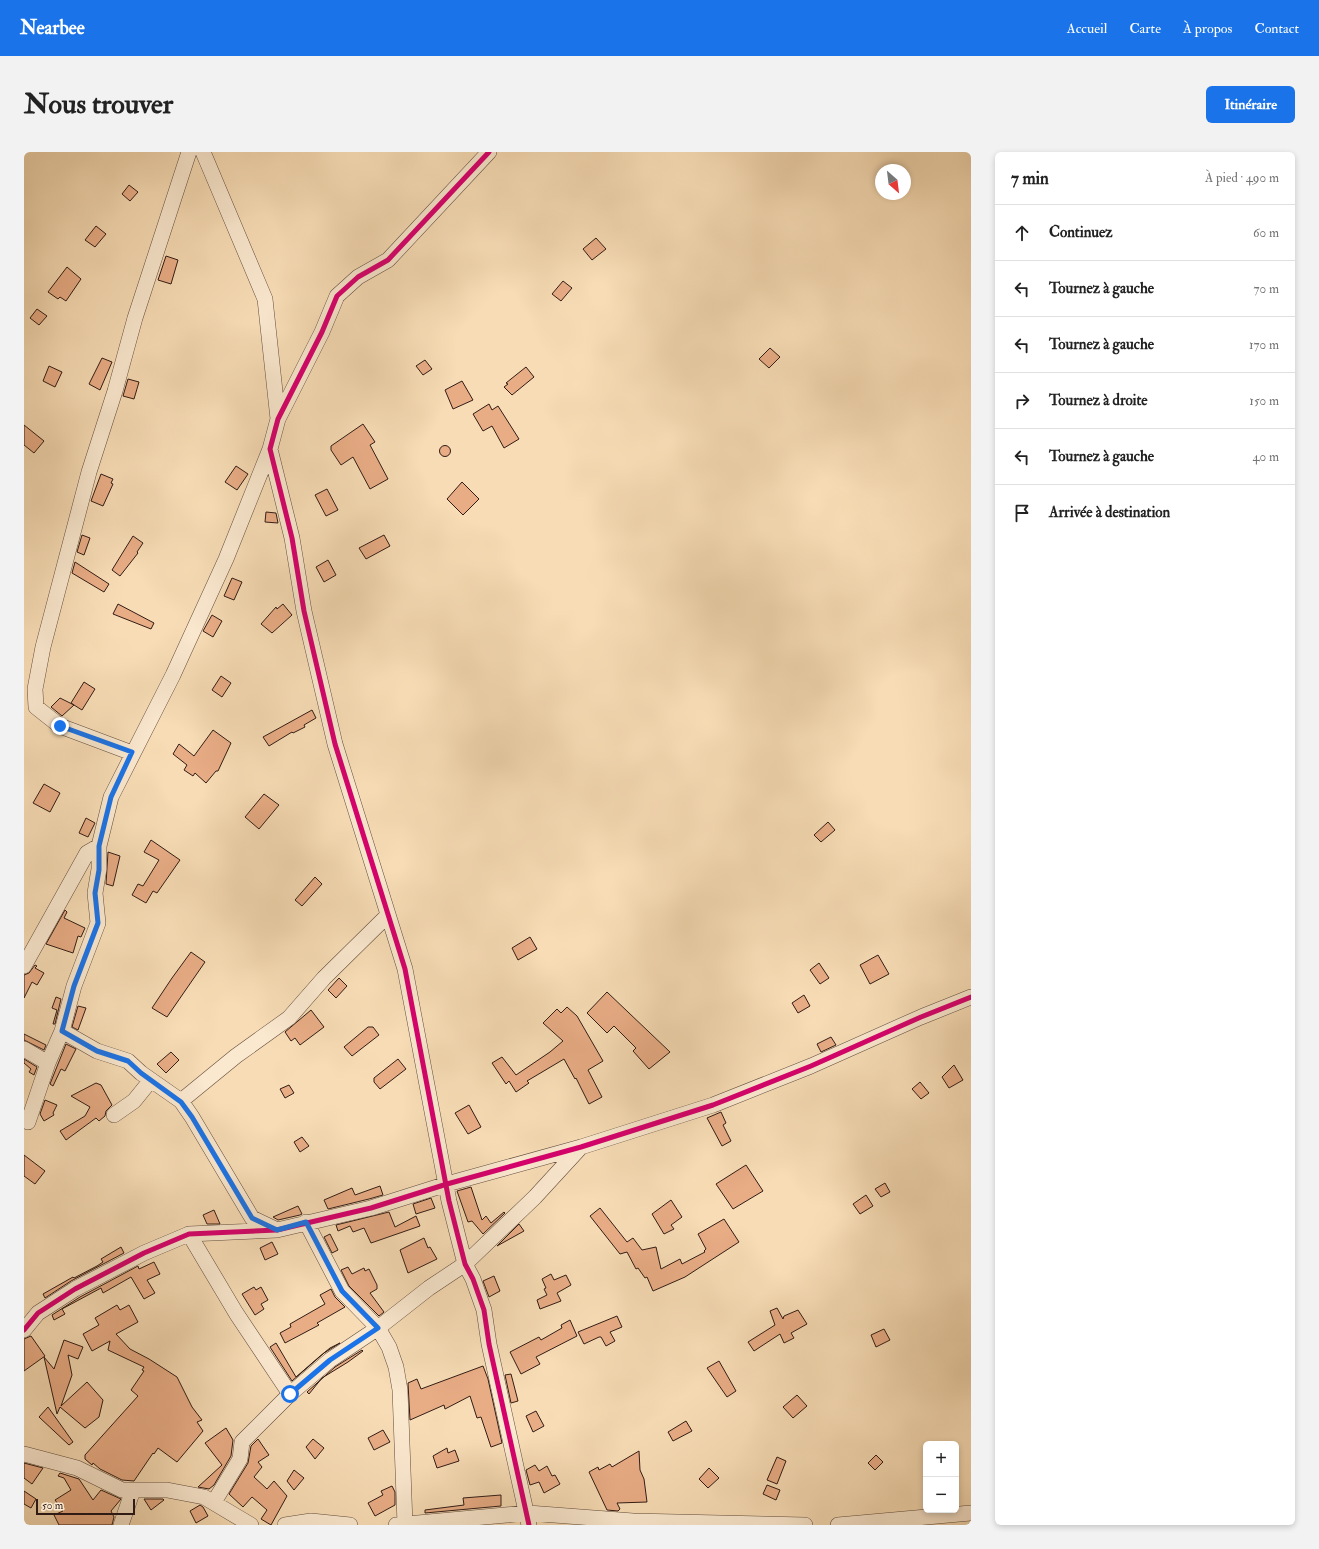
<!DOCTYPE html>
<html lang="fr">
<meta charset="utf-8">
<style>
body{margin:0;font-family:"IM FELL Double Pica",serif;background:#f2f2f2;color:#222}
.controls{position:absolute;right:12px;bottom:12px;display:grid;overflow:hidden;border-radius:6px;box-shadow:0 2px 6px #0003}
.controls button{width:36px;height:36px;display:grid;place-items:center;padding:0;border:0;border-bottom:1px solid #e0e0e0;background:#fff;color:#222;font:20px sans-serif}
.compass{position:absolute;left:851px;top:12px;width:36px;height:36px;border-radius:50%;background:#fff;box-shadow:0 2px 6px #0003;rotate:152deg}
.scale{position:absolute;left:12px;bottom:10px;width:99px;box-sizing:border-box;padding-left:4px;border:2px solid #311c15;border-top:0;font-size:11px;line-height:14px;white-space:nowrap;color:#311c15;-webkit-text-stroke:3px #fae8cf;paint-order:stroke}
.stop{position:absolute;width:12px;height:12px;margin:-9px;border:3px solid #1a73e8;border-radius:50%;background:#fff}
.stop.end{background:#1a73e8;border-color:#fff;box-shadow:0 1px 4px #0008}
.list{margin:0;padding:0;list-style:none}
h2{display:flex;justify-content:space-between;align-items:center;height:52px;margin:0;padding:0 16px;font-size:17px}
h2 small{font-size:13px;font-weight:400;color:#767676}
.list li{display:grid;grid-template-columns:26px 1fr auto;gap:12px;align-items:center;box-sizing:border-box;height:56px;padding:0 16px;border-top:1px solid #e0e0e0}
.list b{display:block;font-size:15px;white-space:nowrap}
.list em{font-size:13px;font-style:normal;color:#767676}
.icon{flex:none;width:22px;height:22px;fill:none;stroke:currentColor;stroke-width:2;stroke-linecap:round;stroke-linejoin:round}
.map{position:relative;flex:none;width:947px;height:1373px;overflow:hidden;border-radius:6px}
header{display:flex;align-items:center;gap:24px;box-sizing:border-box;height:56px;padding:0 20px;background:#1a73e8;color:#fff}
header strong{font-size:19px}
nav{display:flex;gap:22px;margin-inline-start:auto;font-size:14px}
.intro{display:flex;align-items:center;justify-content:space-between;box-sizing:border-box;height:96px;padding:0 24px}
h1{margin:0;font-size:28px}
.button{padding:10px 18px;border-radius:6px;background:#1a73e8;color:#fff;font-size:14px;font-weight:700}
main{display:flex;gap:24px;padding:0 24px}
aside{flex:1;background:#fff;border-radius:6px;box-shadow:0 2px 6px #0003}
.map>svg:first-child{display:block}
</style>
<header>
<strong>Nearbee</strong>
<nav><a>Accueil</a><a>Carte</a><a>À propos</a><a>Contact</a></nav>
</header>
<div class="intro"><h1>Nous trouver</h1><a class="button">Itinéraire</a></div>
<main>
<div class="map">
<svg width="947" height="1373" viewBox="0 0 947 1373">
<rect width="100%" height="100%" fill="#f7dcb5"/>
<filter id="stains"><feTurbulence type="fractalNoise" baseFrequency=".005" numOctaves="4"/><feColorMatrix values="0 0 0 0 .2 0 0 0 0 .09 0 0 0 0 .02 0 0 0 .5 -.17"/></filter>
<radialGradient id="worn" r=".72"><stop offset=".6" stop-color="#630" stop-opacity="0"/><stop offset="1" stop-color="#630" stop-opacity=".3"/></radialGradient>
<path fill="#e9ad86" stroke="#311c15" d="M105 33 114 40 106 49 98 42Z
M72 74 82 82 71 95 61 88Z
M572 86 582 97 568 108 559 97Z
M142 104 154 108 147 132 134 128Z
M43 115 57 127 42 149 36 145 34 147 24 140Z
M539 129 548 136 537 149 528 142Z
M13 157 23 164 15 173 6 166Z
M746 196 756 205 745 216 735 207Z
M78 206 88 210 76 238 65 232Z
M401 208 408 217 399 223 392 214Z
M25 214 38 220 31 235 19 229Z
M502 215 510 225 488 243 480 235 484 232 482 231Z
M104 227 115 230 110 247 99 244Z
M438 229 449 248 429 257 421 238Z
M465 252 468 258 474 254 495 287 480 296 468 274 459 279 449 262Z
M339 272 351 290 346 293 364 327 346 337 329 305 317 313 307 298V294Z
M0 273 20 289 10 301 0 293Z
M415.5 299a5.5 5.5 0 1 1 11 0a5.5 5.5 0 1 1-11 0Z
M212 314 224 322 213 338 201 330Z
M77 322 89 327 87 331 89 332 79 354 67 349Z
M438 330 455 347 439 363 423 347Z
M303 337 314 358 302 364 291 343Z
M242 360 252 361 254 371 241 370Z
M58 383 66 386 60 403 53 400Z
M360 383 366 394 342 407 335 396Z
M109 384 119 391 113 400 114 401 96 424 88 418Z
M304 408 312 423 300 430 292 415Z
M51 410 85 432 80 440 48 421Z
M208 426 218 430 210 448 200 444Z
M94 452 130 471 127 477 89 462Z
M259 452 268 463 248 481 237 472 252 455 253 457Z
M188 463 198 469 189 485 179 479Z
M197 524 207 531 198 545 188 538Z
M60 530 71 537 58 558 50 553 38 564 27 555 36 546 50 553 47 551Z
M288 558 292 566 280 573 281 575 269 581 268 580 245 594 239 585Z
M189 578 207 591 194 619H192L182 631 171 621 169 624 160 618 163 613 149 602 155 592 170 604Z
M20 632 36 641 26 660 9 651Z
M240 642 255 653 235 677 221 665Z
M62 666 71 671 64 685 55 681Z
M804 670 811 678 797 690 790 683Z
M127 688 156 708 133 741 129 739 122 751 108 743 114 732 119 734 135 708 120 700Z
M84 700 96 704 89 734 82 732Z
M291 725 298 732 278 754 271 748Z
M41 758 43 760 40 766 61 776 57 785 54 784 49 801 22 792Z
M506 785 513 797 494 808 488 796Z
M167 800 181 810 143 865 128 856 148 826Z
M854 803 865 822 846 832 836 813Z
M795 811 805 826 796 832 786 818Z
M11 813 13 814 11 816 20 821 13 833 8 830 0 846V823L5 821Z
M315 826 323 834 312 846 304 838Z
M583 840 646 900 625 917 609 899 612 896 590 874 583 881 563 861Z
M780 843 786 854 774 861 768 851Z
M32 845 37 847 31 872H29L33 858 28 856Z
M54 854 62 856 54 878 48 875Z
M543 855 553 864 579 909 564 918 578 945 565 952 552 926 551 927 540 907 503 929 505 931 492 940 485 929 482 932 468 911 478 905 492 923 526 900 539 889 519 871 533 857 537 861Z
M287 858 300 875 276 893 271 886 267 889 261 880Z
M344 875H349L355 883 328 904 320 895Z
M0 882 22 893 20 898 0 888Z
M807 885 812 893 797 900 793 892Z
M42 892 52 897 41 919 37 917 29 934 26 932Z
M147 900 155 908 142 921 133 912Z
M0 907 13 915 10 923 5 920 7 917 0 911Z
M374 907 382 917 356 937 350 930V926Z
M930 913 939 928 925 936 918 925Z
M896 930 905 941 897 947 888 937Z
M72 931 77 933 88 953 82 959 81 964 75 969 72 966 42 988 36 979 61 964 66 955 47 944Z
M265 933 270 941 261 946 256 937Z
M21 948 33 953 29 961 30 963 20 969 16 962Z
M445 953 457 975 444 982 431 961Z
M697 960 702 971 699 973 707 989 698 994 683 966Z
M278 985 285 994 276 1000 270 990Z
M0 1003 21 1019 11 1032 0 1024Z
M722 1013 739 1039 709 1057 692 1032Z
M861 1031 866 1040 857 1045 851 1037Z
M356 1034 359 1043 345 1047 304 1057 300 1048 328 1036 331 1043Z
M447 1035 458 1068 462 1064 467 1071 480 1060 481 1061 459 1082 448 1069 444 1070 433 1039Z
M842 1043 849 1054 836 1062 829 1052Z
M407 1046 411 1056 392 1062 389 1052Z
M647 1048 658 1065 647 1073 650 1077 640 1082 628 1062Z
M274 1054 278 1062 276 1063 254 1068 249 1065Z
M576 1056 603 1090 609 1086 618 1098 632 1095 637 1117 656 1107 658 1112 681 1100 680 1099 682 1097 674 1082 700 1067 715 1090 661 1125 629 1139 623 1125 621 1126 614 1116 612 1117 603 1100 596 1102 566 1064Z
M190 1058 196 1072H183L179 1063Z
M365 1060 371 1075 392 1064 396 1074 347 1091 340 1076 329 1080 326 1074 314 1079 312 1073Z
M495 1072 500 1079 473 1094Z
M306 1082 314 1098 308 1101 300 1085Z
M400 1086 404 1096 406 1095 413 1107 384 1121 376 1098Z
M248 1090 254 1102 241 1108 236 1096Z
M97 1095 100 1101 47 1129 21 1146 19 1142 49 1125 50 1126 73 1114 79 1110 77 1107Z
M130 1110 136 1122 123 1128 131 1141 120 1147 107 1125 79 1141 77 1136 38 1157 41 1162 30 1168 28 1163 56 1145 114 1114 115 1117Z
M324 1115 328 1122 340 1116 341 1119 345 1117 353 1133V1137L346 1141 360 1160 355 1164 325 1134 317 1118Z
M527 1122 530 1128 542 1123 547 1133 533 1141 537 1149 516 1157 513 1148 523 1143 520 1137 522 1136 518 1127Z
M470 1124 476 1139 465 1145 459 1129Z
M230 1135 232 1138 237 1135 244 1148 237 1152 240 1157 231 1163 218 1142Z
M307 1137 311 1145 321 1155 293 1171 295 1173 261 1191 256 1181 267 1175 266 1172 301 1152 296 1143Z
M93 1153 96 1158 105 1153 114 1170 92 1182 106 1197 125 1207 153 1225 168 1255 178 1268 173 1270 179 1279 153 1310 134 1296 130 1302 129 1301 110 1329 98 1328 76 1317 69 1311 68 1313 61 1307V1303L114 1244 107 1238 120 1219 118 1218 120 1215 84 1198 86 1189 68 1199 59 1182 75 1173 71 1166Z
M753 1156 759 1167 760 1164 774 1158 783 1172 767 1181 770 1186 760 1191 756 1182 730 1199 724 1190 751 1173 746 1159Z
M593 1164 598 1175 586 1180 591 1189 582 1194 577 1185H575L560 1192 554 1180Z
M546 1168 553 1184 512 1205 516 1212 497 1222 486 1200 515 1185 517 1188 538 1176 537 1173Z
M860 1177 866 1188 852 1195 847 1183Z
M7 1184 21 1204 0 1219V1187Z
M40 1188 59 1195 54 1207 44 1203 48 1223 37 1254 63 1230 79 1248 75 1265 61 1276 36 1255 33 1262 20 1205 30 1217Z
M252 1191 272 1225 295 1205 306 1196 316 1191 300 1201 268 1229 246 1195Z
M338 1198 339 1199 324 1210 298 1226 285 1242 283 1240 311 1215Z
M695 1209 712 1239 703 1245 683 1216Z
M459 1214 464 1227 478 1291 467 1295 457 1265 453 1266 446 1244 421 1257 420 1253 386 1268 384 1231 393 1227 397 1237Z
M487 1222 494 1249 487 1251 481 1223Z
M773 1243 783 1254 769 1266 759 1255Z
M24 1255 49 1290 45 1293 15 1265Z
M512 1259 520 1274 509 1280 502 1264Z
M662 1269 668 1279 649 1289 644 1280Z
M202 1276 209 1288 207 1304 190 1333 185 1337 174 1335 198 1313 181 1291Z
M359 1278 366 1290 350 1298 344 1286Z
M234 1287 245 1303 234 1310 238 1315 230 1325 243 1337 250 1329 263 1344 247 1373 237 1367 243 1358 228 1345 219 1355 205 1342 224 1311 227 1294Z
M289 1287 300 1296 291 1307 282 1295Z
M423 1296 424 1301 431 1298 435 1309 413 1316 409 1304Z
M615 1299 616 1318 620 1327 623 1350 593 1351 596 1357 594 1359 583 1358 565 1320 574 1315 575 1318 586 1312 588 1315Z
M852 1303 859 1310 851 1318 844 1311Z
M753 1305 762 1309 753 1332 743 1328Z
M0 1311 19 1316 8 1332 0 1326Z
M511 1313 515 1319 523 1314 528 1324 531 1323 536 1332 520 1341 515 1330 506 1333 502 1318Z
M685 1316 695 1326 684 1336 675 1327Z
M270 1318 280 1326 270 1338 263 1329Z
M36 1321 55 1327 69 1348 77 1338 97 1347 87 1359 90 1365 88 1373H35L30 1363 39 1359 31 1348 47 1338 40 1326 34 1324Z
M743 1333 756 1338 752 1348 739 1342Z
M368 1334 371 1340V1353L351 1364 344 1351 359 1343 357 1339Z
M0 1339 12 1347 7 1356 0 1352Z
M477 1343V1354L401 1361V1358L440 1353 439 1346Z
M120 1347H139L140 1348 127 1358Z
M176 1353 179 1355 184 1364 172 1371 166 1359Z"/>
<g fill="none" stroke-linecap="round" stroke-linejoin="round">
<g stroke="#624c3d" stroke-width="16">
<path id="minor" d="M179 0 241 147 254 267
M465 0 364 108 334 125 313 144 298 180 254 267 246 297 268 386 280 459 311 592 381 817 425 1049 441 1112 449 1127 460 1158 465 1192 505 1373
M108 601 36 574 12 555 11 537 19 495 65 320 91 239 111 166 165 0
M0 814 63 701 75 694
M38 879 73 899 104 909 117 921 157 949 168 965 228 1066 251 1077
M0 897 24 911
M157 949 212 904 265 866 300 826 364 763
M90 963 110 949 127 928
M4 970 24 911 38 879 50 834 74 771 71 741 75 717V694L87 645 149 523 202 407 246 297
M282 1070 318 1139 354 1176 365 1195 372 1215 376 1238 381 1372
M165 1082 212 1161 266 1242 218 1290 216 1307 190 1350
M0 1178 14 1161 51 1137 120 1101 165 1082 253 1078 347 1056 423 1032 557 995 689 953 787 914 897 865 947 845
M266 1242 306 1208 354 1176 405 1136 441 1112 511 1045 556 996
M0 1302 53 1316 98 1338H143L180 1345 227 1373
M97 1373 109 1338
M261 1373 287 1369 326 1373
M372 1373 504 1361 609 1369 781 1373
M814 1373 947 1361"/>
</g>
<use href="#minor" stroke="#fae8cf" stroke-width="15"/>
<g stroke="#fae8cf" stroke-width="8">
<path id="cycleway" d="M465 0 364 108 334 125 313 144 298 180 254 267 246 297 268 386 280 459 311 592 381 817 425 1049 441 1112 449 1127 460 1158 465 1192 505 1373
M0 1178 14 1161 51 1137 120 1101 165 1082 253 1078 347 1056 423 1032 557 995 689 953 787 914 897 865 947 845"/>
</g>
<use href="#cycleway" stroke="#d6006c" stroke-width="5"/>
</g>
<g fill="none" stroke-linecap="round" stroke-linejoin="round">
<path stroke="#1a73e8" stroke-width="5" d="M36 574 108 600 87 645 75 694V718L71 741 74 771 50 834 38 879 73 899 104 909 117 921 157 950 168 965 228 1066 253 1078 282 1070 318 1139 354 1176 306 1208 266 1242"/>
</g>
<rect width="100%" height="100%" filter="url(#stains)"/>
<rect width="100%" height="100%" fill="url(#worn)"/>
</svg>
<div class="controls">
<button>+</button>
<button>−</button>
</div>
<svg class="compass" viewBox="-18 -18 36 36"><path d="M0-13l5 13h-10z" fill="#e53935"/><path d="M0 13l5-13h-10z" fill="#767676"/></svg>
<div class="scale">50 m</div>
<div class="stop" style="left:266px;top:1242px"></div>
<div class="stop end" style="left:36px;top:574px"></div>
</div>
<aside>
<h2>7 min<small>À pied · 490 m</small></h2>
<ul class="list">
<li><svg class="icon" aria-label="ahead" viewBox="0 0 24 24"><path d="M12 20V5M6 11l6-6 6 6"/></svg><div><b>Continuez</b></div><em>60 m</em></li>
<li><svg class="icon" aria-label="left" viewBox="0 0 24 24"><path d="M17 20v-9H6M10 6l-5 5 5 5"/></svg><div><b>Tournez à gauche</b></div><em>70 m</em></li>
<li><svg class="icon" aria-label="left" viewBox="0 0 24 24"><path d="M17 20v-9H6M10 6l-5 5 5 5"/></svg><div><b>Tournez à gauche</b></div><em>170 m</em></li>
<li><svg class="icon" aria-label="right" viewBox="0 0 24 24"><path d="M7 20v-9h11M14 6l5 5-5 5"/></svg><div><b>Tournez à droite</b></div><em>150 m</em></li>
<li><svg class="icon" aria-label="left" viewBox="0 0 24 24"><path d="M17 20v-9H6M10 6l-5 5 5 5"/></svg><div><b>Tournez à gauche</b></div><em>40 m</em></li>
<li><svg class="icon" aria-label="arrive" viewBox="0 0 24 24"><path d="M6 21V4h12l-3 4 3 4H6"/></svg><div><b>Arrivée à destination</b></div></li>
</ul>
</aside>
</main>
